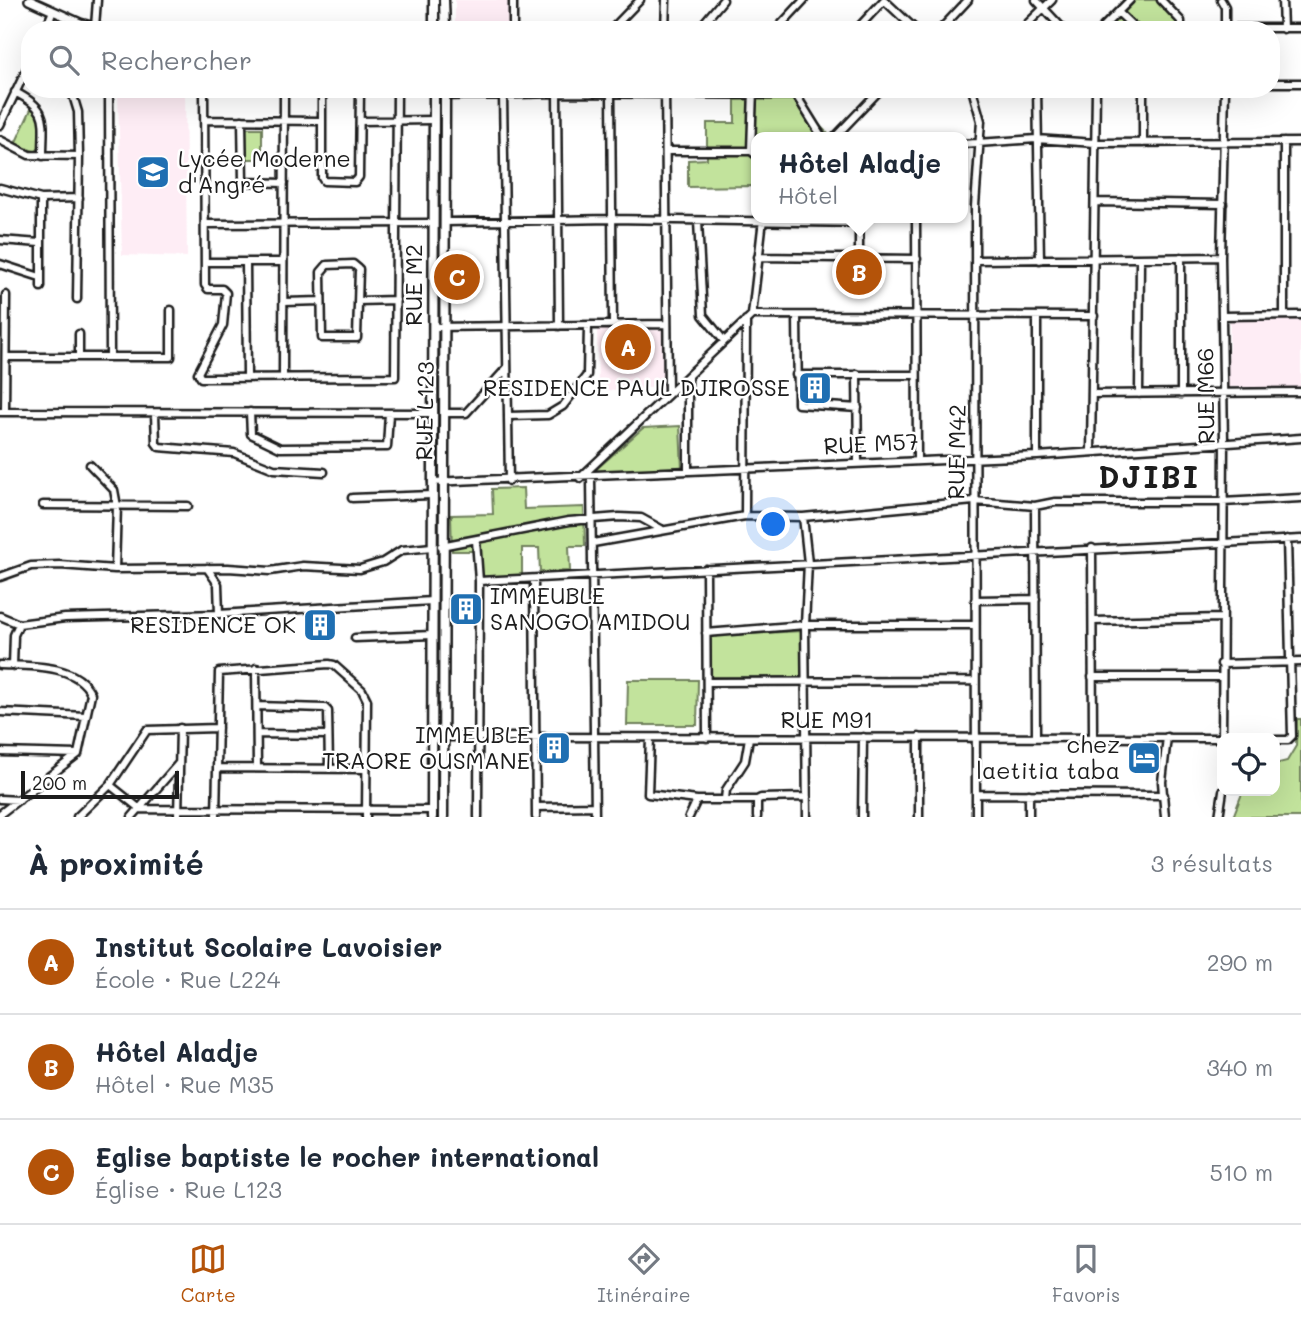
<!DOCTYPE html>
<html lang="fr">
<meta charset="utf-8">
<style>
body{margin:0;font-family:Mali,sans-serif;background:#f6f6f7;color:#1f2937}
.controls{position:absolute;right:21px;bottom:21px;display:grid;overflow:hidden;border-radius:14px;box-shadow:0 7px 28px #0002}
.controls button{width:63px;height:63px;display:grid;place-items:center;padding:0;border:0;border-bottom:2px solid #e0e1e3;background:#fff;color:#1f2937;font:35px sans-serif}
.scale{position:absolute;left:21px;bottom:18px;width:158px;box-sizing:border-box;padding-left:7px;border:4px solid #1c1c1c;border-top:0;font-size:19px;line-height:24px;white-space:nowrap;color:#1c1c1c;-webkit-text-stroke:5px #fff;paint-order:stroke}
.you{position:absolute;left:774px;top:525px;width:24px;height:24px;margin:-18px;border:5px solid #fff;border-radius:50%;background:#1a73e8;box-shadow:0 0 0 10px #1a73e833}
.badge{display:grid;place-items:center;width:46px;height:46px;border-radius:50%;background:#b45309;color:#fff;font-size:23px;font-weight:700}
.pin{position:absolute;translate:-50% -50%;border:4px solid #fff;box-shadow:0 2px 7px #0006}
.popup{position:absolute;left:751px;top:132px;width:217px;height:91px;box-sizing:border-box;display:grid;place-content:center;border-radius:14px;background:#fff;filter:drop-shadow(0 2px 5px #0005);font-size:23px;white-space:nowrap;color:#747a83}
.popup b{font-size:26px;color:#1f2937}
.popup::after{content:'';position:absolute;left:50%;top:100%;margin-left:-14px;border:14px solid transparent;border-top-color:#fff}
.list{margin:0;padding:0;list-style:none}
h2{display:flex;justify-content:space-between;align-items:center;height:91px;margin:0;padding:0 28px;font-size:30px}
h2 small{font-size:23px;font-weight:400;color:#747a83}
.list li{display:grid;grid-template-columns:46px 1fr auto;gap:21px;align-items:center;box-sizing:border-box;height:105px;padding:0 28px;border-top:2px solid #e0e1e3}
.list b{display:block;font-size:26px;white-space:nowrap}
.list p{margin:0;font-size:23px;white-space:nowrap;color:#747a83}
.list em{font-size:23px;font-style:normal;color:#747a83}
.icon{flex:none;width:38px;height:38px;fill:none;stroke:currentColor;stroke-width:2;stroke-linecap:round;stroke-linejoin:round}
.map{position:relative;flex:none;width:1301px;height:817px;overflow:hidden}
.search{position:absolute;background:#fff;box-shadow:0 7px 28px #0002;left:21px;right:21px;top:21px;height:77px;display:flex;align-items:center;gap:18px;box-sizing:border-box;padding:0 24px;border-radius:28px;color:#747a83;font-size:26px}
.sheet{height:406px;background:#fff}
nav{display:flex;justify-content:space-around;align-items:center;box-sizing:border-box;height:98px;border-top:2px solid #e0e1e3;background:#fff;font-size:19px;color:#747a83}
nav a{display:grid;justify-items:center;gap:4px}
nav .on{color:#b45309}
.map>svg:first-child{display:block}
</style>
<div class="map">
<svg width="1301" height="817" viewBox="0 0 1301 817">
<rect width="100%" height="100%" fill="#fff"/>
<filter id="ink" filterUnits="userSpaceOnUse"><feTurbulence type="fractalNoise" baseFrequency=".0143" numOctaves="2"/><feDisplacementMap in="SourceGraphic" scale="14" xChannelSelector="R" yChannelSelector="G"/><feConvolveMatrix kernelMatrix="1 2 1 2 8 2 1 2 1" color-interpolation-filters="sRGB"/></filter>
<g filter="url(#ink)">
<path fill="#feedf5" d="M455 0H509V28H455Z
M118 89H185L187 257 122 255Z
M1230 320H1301V387H1227Z
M597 330H665L664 387 598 391Z"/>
<path fill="#c2e39c" stroke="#6f805c" stroke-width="2" d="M1124 0H1156L1178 22V30H1107L1130 6Z
M794 99 831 137H756V190L752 186 688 187V160L707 159V123H735V100Z
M33 105C43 115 46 140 36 152L15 144Z
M246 128H262V159H246Z
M680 426 682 469 592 473 643 428Z
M523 488 524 509 584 507 585 546H569L570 571 540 572 539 548H522V576L476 577V551H452L451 515 493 514 492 489Z
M802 631V677H711L710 636Z
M628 680H698L697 725H627Z
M1297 719H1301V817H1233L1243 791H1275V764L1287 761 1296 746Z"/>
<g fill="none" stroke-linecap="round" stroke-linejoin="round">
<g stroke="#1c1c1c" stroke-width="11">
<path id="minor" d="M513 0V30
M884 0 916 30
M1036 0 1064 30
M1161 0 1181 21V30
M1221 0 1225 7V30
M1282 0 1283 29
M1118 12 1137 30
M95 27 97 0
M1225 28H1301
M45 30 53 11
M611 30 640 0
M665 30 666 0
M698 30 723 0
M776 30 804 0
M856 30 884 0
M940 30 968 0
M1021 30 1052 0
M1100 30 1130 0
M1271 83H1301
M71 89 78 112 79 156 77 299
M204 89 205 285 208 289H222L226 293 223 325 198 373 201 378 395 377 397 89
M322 89V178L324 181 355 182 359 177 360 89
M665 89 668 394
M753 89 751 151 756 155
M972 89 981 121 975 206 976 817
M1037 89 1040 260
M557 91 559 326
M15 92C50 110 43 119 43 156
M611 94 613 325
M503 95 509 481
M796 95 822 137
M445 96 557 93 796 95
M205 120 321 121
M242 120 243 182 284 183
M360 121 434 120
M0 125 30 62
M835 137 881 89
M0 140 29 155 79 156
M1284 142V315
M1143 143V89
M962 144 1036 139 1095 143 1301 142
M666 151H751
M0 188 41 199 79 198
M1095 202 1223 204
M916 218 917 459
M698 221 703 315 724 341
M445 222 611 219 859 223
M206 224 434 223
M0 240 40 243
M758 257 917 259
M859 259V218
M975 260 1221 257
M206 262H283
M246 262 247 376
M0 264 40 277
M353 264 359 269 357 338H322L321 272 327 265Z
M41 287V199
M358 301 396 300
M284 302 321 301
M752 315 763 219
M797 316 798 404 858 408
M1222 316 1301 315
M433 327 667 324
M79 334V357
M6 357H110L109 89
M110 357H171V310
M857 374 858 463
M796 375H916
M283 376 284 89
M688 377V471
M1092 394 1301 392
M1139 394 1140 259
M1181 394V257
M0 412 432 413
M5 412 6 295
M250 412 251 434 280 448 387 447 389 413
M444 413H466L505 370
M155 414 156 443 159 447 234 453 274 469 324 472
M508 416 548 415 563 406 587 375 588 326
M1091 452 1096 89
M1037 456V316
M90 465 114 490 117 506 115 569
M591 477 595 817
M580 478 752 315 1094 316
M432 482 1037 456 1301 438
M352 498 432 495
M43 505 188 506
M1035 506 1036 737
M745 516 746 320
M803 517 808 563 805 625 807 817
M476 540 479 581 478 817
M593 543 745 516 803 517 974 501 1035 506 1055 502H1222L1301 498
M441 546 569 521 619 517 641 518 661 529
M1092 548 1093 737
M207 568 218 584 219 614
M706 569 707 738
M0 577 31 566 60 565 115 569 228 568 270 571 303 566 360 569 383 562 402 550 432 547
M534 579 536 817
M479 581 1301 539
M975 600 1036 599
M0 616 19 624 65 618 219 614 432 601
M1094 621 1221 618
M706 633 805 625H974
M355 638 433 635
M1221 664 1301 662
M0 665C28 666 77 663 91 694L78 754 0 814
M13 666 14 635 19 624
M256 668 257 768
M1092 677H1221
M707 682 975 681
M257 706 325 708 328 711 329 768
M0 712 86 716
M257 734 328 735
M431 737 1224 738
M919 737V817
M650 738 648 794 697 800
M1275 740H1288L1292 736 1287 539
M1222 743 1224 442 1221 257 1225 89
M0 752 78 754
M218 768 366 769
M110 785 140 809 432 810
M976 794 1164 795
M1029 794V817
M0 799 19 800
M725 799 726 790 745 761 749 738
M536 807 595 806
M77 817 110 785 147 730 218 728
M132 817 179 763
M178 817 180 728
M216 817 219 672 329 664 334 665 362 690 367 700 366 817
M689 817 697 800H757
M757 817V800L761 798 807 797
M862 817 863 737
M1165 817 1162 782 1167 737
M1219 817 1223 791"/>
</g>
<g stroke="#1c1c1c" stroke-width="12">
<path id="tertiary" d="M29 0 80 23 106 30"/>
</g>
<g stroke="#1c1c1c" stroke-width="13">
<path id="secondary" d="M434 0V30
M444 0 445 30
M432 817 434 89
M443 817 445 89"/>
</g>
<use href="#minor" stroke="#fff" stroke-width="6"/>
<use href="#tertiary" stroke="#fff" stroke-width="7"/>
<use href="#secondary" stroke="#fff" stroke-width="8"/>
</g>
</g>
<defs>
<g id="university-square" transform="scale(1.75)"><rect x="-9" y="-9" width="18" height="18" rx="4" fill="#1f6fb2" stroke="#fff"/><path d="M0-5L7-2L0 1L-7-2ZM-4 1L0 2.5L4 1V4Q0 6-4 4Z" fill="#fff"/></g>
<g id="building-square" transform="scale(1.75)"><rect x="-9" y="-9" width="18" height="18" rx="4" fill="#1f6fb2" stroke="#fff"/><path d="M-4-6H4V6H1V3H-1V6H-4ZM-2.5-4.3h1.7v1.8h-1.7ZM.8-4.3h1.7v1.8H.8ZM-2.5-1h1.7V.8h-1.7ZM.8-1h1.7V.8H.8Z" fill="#fff"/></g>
<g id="hotel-square" transform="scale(1.75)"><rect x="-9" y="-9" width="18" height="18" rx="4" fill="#1f6fb2" stroke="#fff"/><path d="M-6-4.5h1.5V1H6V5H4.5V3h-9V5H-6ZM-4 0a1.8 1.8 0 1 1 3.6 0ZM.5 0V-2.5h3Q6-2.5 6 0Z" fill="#fff"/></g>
</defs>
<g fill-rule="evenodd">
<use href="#university-square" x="153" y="172"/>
<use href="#building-square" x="815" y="388"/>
<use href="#building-square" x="466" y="609"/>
<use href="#building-square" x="320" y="625"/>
<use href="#building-square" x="554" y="748"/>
<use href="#hotel-square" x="1144" y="758"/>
</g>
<g text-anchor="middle" stroke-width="5" stroke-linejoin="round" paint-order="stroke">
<g font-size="23" fill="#1c1c1c" stroke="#fff" text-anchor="end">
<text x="178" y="167" text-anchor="start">Lycée Moderne<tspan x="178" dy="26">d'Angré</tspan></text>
<text x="790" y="396">RESIDENCE PAUL DJIROSSE</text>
<text x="490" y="604" text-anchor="start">IMMEUBLE<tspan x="490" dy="26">SANOGO AMIDOU</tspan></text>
<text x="296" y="633">RESIDENCE OK</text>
<text x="530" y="743">IMMEUBLE<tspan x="530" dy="26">TRAORE OUSMANE</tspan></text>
<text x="1120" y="753">chez<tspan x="1120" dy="26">laetitia taba</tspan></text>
</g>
<g font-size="23" fill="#1c1c1c" stroke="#fff">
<text transform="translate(414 285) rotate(-90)" y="8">RUE M2</text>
<text transform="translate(1206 396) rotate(-91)" y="8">RUE M66</text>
<text transform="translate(425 411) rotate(-89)" y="8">RUE L123</text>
<text transform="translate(871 444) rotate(-3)" y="8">RUE M57</text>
<text transform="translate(957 452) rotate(-89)" y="8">RUE M42</text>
<text x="827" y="728">RUE M91</text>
</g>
<g font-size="30" font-weight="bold" letter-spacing="2" fill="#1c1c1c" stroke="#fff">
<text x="1149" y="488">DJIBI</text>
</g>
</g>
</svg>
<div class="controls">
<button><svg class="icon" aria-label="locate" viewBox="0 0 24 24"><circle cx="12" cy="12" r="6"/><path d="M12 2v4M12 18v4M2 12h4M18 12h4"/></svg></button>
</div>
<div class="scale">200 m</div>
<div class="you"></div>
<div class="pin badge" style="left:628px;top:347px">A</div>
<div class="pin badge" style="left:859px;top:272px">B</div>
<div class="popup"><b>Hôtel Aladje</b>Hôtel</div>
<div class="pin badge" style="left:457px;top:277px">C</div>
<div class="search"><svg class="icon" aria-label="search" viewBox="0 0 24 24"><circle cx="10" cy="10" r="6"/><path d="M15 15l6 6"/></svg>Rechercher</div>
</div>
<section class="sheet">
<h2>À proximité<small>3 résultats</small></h2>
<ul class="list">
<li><span class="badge">A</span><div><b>Institut Scolaire Lavoisier</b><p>École · Rue L224</p></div><em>290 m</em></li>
<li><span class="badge">B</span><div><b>Hôtel Aladje</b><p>Hôtel · Rue M35</p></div><em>340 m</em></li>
<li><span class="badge">C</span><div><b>Eglise baptiste le rocher international</b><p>Église · Rue L123</p></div><em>510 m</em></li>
</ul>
</section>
<nav>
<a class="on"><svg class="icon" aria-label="map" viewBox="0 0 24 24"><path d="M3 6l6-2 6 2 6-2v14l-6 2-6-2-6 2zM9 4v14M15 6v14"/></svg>Carte</a>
<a><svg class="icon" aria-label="directions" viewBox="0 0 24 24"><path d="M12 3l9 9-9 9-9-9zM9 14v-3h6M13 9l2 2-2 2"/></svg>Itinéraire</a>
<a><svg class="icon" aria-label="saved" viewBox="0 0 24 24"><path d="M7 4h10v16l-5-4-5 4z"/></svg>Favoris</a>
</nav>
